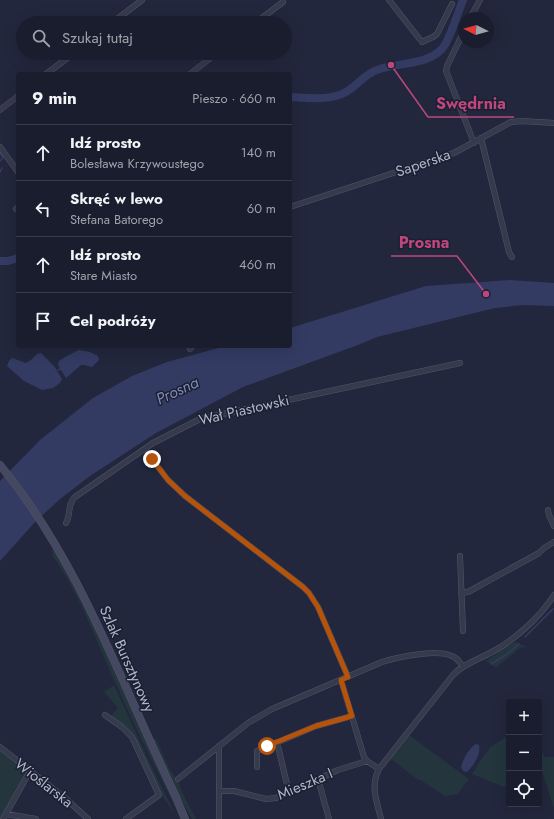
<!DOCTYPE html>
<html lang="pl">
<meta charset="utf-8">
<style>
body{margin:0;font-family:Jost,sans-serif;background:#232636;color:#f1f3f6}
.controls{position:absolute;right:12px;bottom:12px;display:grid;overflow:hidden;border-radius:4px;box-shadow:0 4px 16px #0002}
.controls button{width:36px;height:36px;display:grid;place-items:center;padding:0;border:0;border-bottom:1px solid #383b4a;background:#1a1d2e;color:#f1f3f6;font:20px sans-serif}
.compass{position:absolute;left:458px;top:12px;width:36px;height:36px;border-radius:50%;background:#1a1d2e;box-shadow:0 4px 16px #0002;rotate:275deg}
.stop{position:absolute;width:12px;height:12px;margin:-9px;border:3px solid #b45309;border-radius:50%;background:#fff}
.stop.end{background:#b45309;border-color:#fff;box-shadow:0 1px 4px #0008}
.list{margin:0;padding:0;list-style:none}
h2{display:flex;justify-content:space-between;align-items:center;height:52px;margin:0;padding:0 16px;font-size:17px}
h2 small{font-size:13px;font-weight:400;color:#9fa2aa}
.list li{display:grid;grid-template-columns:26px 1fr auto;gap:12px;align-items:center;box-sizing:border-box;height:56px;padding:0 16px;border-top:1px solid #383b4a}
.list b{display:block;font-size:15px;white-space:nowrap}
.list p{margin:0;font-size:13px;white-space:nowrap;color:#9fa2aa}
.list em{font-size:13px;font-style:normal;color:#9fa2aa}
.icon{flex:none;width:22px;height:22px;fill:none;stroke:currentColor;stroke-width:2;stroke-linecap:round;stroke-linejoin:round}
.map{position:relative;flex:none;width:554px;height:819px;overflow:hidden}
.search{position:absolute;background:#1a1d2e;box-shadow:0 4px 16px #0002;left:16px;top:16px;width:276px;height:44px;display:flex;align-items:center;gap:10px;box-sizing:border-box;padding:0 14px;border-radius:22px;color:#9fa2aa;font-size:15px}
.panel{position:absolute;background:#1a1d2e;box-shadow:0 4px 16px #0002;left:16px;top:72px;width:276px;height:276px;border-radius:4px}
.map>svg:first-child{display:block}
</style>
<div class="map">
<svg width="554" height="819" viewBox="0 0 554 819">
<rect width="100%" height="100%" fill="#22273d"/>
<path fill="#24353e" d="M50 540 87 608 181 817C156 770 133 723 112 675 94 635 78 591 52 555L53 554 51 551 54 549 48 541Z
M514 642 519 643 526 647 520 648 496 668 486 661Z
M114 685 147 757 176 816 162 795 148 769 136 740 112 717 113 713 118 708 104 692Z
M409 735 469 779 458 794 445 796 420 780H418L391 759Z
M509 735V783L504 787 472 774 484 755 491 747Z
M156 739 169 768 180 785V788L196 819H192L175 788 152 740Z
M539 746 545 757H554V809L540 764H539Z
M0 749 25 770 26 772 1 819H0Z"/>
<path fill="#333b63" d="M510 280 554 283V306L523 305 495 308 377 337 358 345 243 387 156 433 90 476 60 499 36 521 0 561V481L40 440 93 398 132 376 167 362 226 346H290V328L426 286Z
M79 350 90 352 98 356 99 360 92 367 84 365H81L66 378 58 365 59 361 67 356Z
M41 353 54 366 62 379 60 383 53 388 42 390 24 381 7 366 9 361 12 358 26 363 31 360 37 354Z
M476 744 479 745C481 755 474 765 467 772L463 771 461 767C463 759 469 748 476 744Z"/>
<g fill="none" stroke-linecap="round" stroke-linejoin="round">
<path stroke="#333b63" stroke-width="1.5" d="M0 153 3 158 0 161
M0 172 2 168
M58 370 60 369
M525 637 553 609
M491 664 506 655 519 644"/>
<path stroke="#333b63" stroke-width="8" d="M290 97C306 98 324 100 339 95 354 91 362 75 377 70 397 62 424 66 441 50 449 43 458 12 463 0
M0 261H8L18 258"/>
<g stroke="#515568" stroke-width="6">
<path id="minor" d="M389 0 422 42 433 37 437 34 452 4
M470 18 480 0
M112 23 142 0
M255 23 283 2
M464 31 447 66 446 71 474 143
M46 74 74 53
M190 74 217 53
M0 110 18 96
M481 138 509 252 512 257
M0 147 18 172
M290 207 454 153 511 122 522 121 554 123
M16 209 18 207
M190 349 192 346
M148 454 168 480 185 496 303 587 309 593 318 607 348 677
M548 510 549 515 554 526
M66 523C71 515 67 504 75 497L153 443 200 419 460 363
M460 556 463 631
M461 593 468 592 539 553 544 548 554 542
M341 680 364 757 367 761 379 769
M105 715 122 727 132 737 159 795 126 819
M277 742 289 793
M0 747 65 798 88 819
M257 767V751L316 726 352 716
M178 779 248 723 272 709 382 662C398 657 440 648 454 657 458 659 460 663 463 666
M318 779 329 819
M219 791H234L266 799 276 798 338 770 367 761
M6 814 36 819
M3 819 30 771
M219 819V746
M381 819C377 802 370 786 379 769L453 675C463 664 477 660 490 653 514 641 540 617 554 595"/>
</g>
<g stroke="#515568" stroke-width="8">
<path id="secondary" d="M0 465C80 562 121 683 175 795L185 819"/>
</g>
<use href="#minor" stroke="#363a4d" stroke-width="5"/>
<use href="#secondary" stroke="#444861" stroke-width="7"/>
</g>
<g fill="none" stroke-linecap="round" stroke-linejoin="round">
<path stroke="#b45309" stroke-width="5" d="M152 459 168 480 185 496 303 587 309 593 318 607 348 677 341 680 352 716 316 726 267 746"/>
</g>
<g text-anchor="middle" stroke-width="3" stroke-linejoin="round" paint-order="stroke">
<g font-size="15" fill="#b1b5c9" stroke="#1b1f32">
<text transform="translate(423 163) rotate(-19)" y="5">Saperska</text>
<text transform="translate(244 410) rotate(-13)" y="5">Wał Piastowski</text>
<text transform="translate(127 659) rotate(66)" y="5">Szlak Bursztynowy</text>
<text transform="translate(44 783) rotate(38)" y="5">Wioślarska</text>
<text transform="translate(305 784) rotate(-23)" y="5">Mieszka I</text>
</g>
<g font-size="16" font-style="italic" fill="#808ab6" stroke="#1b1f32">
<text transform="translate(177 390) rotate(-25)" y="6">Prosna</text>
</g>
</g>
<path fill="none" stroke="#bd477c" stroke-width="1.5" d="M391 65L428 117H514M486 294L457 256H391"/>
<g fill="#bd477c" stroke="#1b1f32" stroke-width="1.5">
<circle cx="391" cy="65" r="4"/>
<circle cx="486" cy="294" r="4"/>
</g>
<g font-size="16" text-anchor="middle" font-weight="bold" fill="#bd477c" stroke="#1b1f32" stroke-width="3" stroke-linejoin="round" paint-order="stroke">
<text x="471" y="109">Swędrnia</text>
<text x="424" y="248">Prosna</text>
</g>
</svg>
<div class="controls">
<button>+</button>
<button>−</button>
<button><svg class="icon" aria-label="locate" viewBox="0 0 24 24"><circle cx="12" cy="12" r="6"/><path d="M12 2v4M12 18v4M2 12h4M18 12h4"/></svg></button>
</div>
<svg class="compass" viewBox="-18 -18 36 36"><path d="M0-13l5 13h-10z" fill="#e53935"/><path d="M0 13l5-13h-10z" fill="#9fa2aa"/></svg>
<div class="stop" style="left:267px;top:746px"></div>
<div class="stop end" style="left:152px;top:459px"></div>
<div class="search"><svg class="icon" aria-label="search" viewBox="0 0 24 24"><circle cx="10" cy="10" r="6"/><path d="M15 15l6 6"/></svg>Szukaj tutaj</div>
<section class="panel">
<h2>9 min<small>Pieszo · 660 m</small></h2>
<ul class="list">
<li><svg class="icon" aria-label="ahead" viewBox="0 0 24 24"><path d="M12 20V5M6 11l6-6 6 6"/></svg><div><b>Idź prosto</b><p>Bolesława Krzywoustego</p></div><em>140 m</em></li>
<li><svg class="icon" aria-label="left" viewBox="0 0 24 24"><path d="M17 20v-9H6M10 6l-5 5 5 5"/></svg><div><b>Skręć w lewo</b><p>Stefana Batorego</p></div><em>60 m</em></li>
<li><svg class="icon" aria-label="ahead" viewBox="0 0 24 24"><path d="M12 20V5M6 11l6-6 6 6"/></svg><div><b>Idź prosto</b><p>Stare Miasto</p></div><em>460 m</em></li>
<li><svg class="icon" aria-label="arrive" viewBox="0 0 24 24"><path d="M6 21V4h12l-3 4 3 4H6"/></svg><div><b>Cel podróży</b></div></li>
</ul>
</section>
</div>
